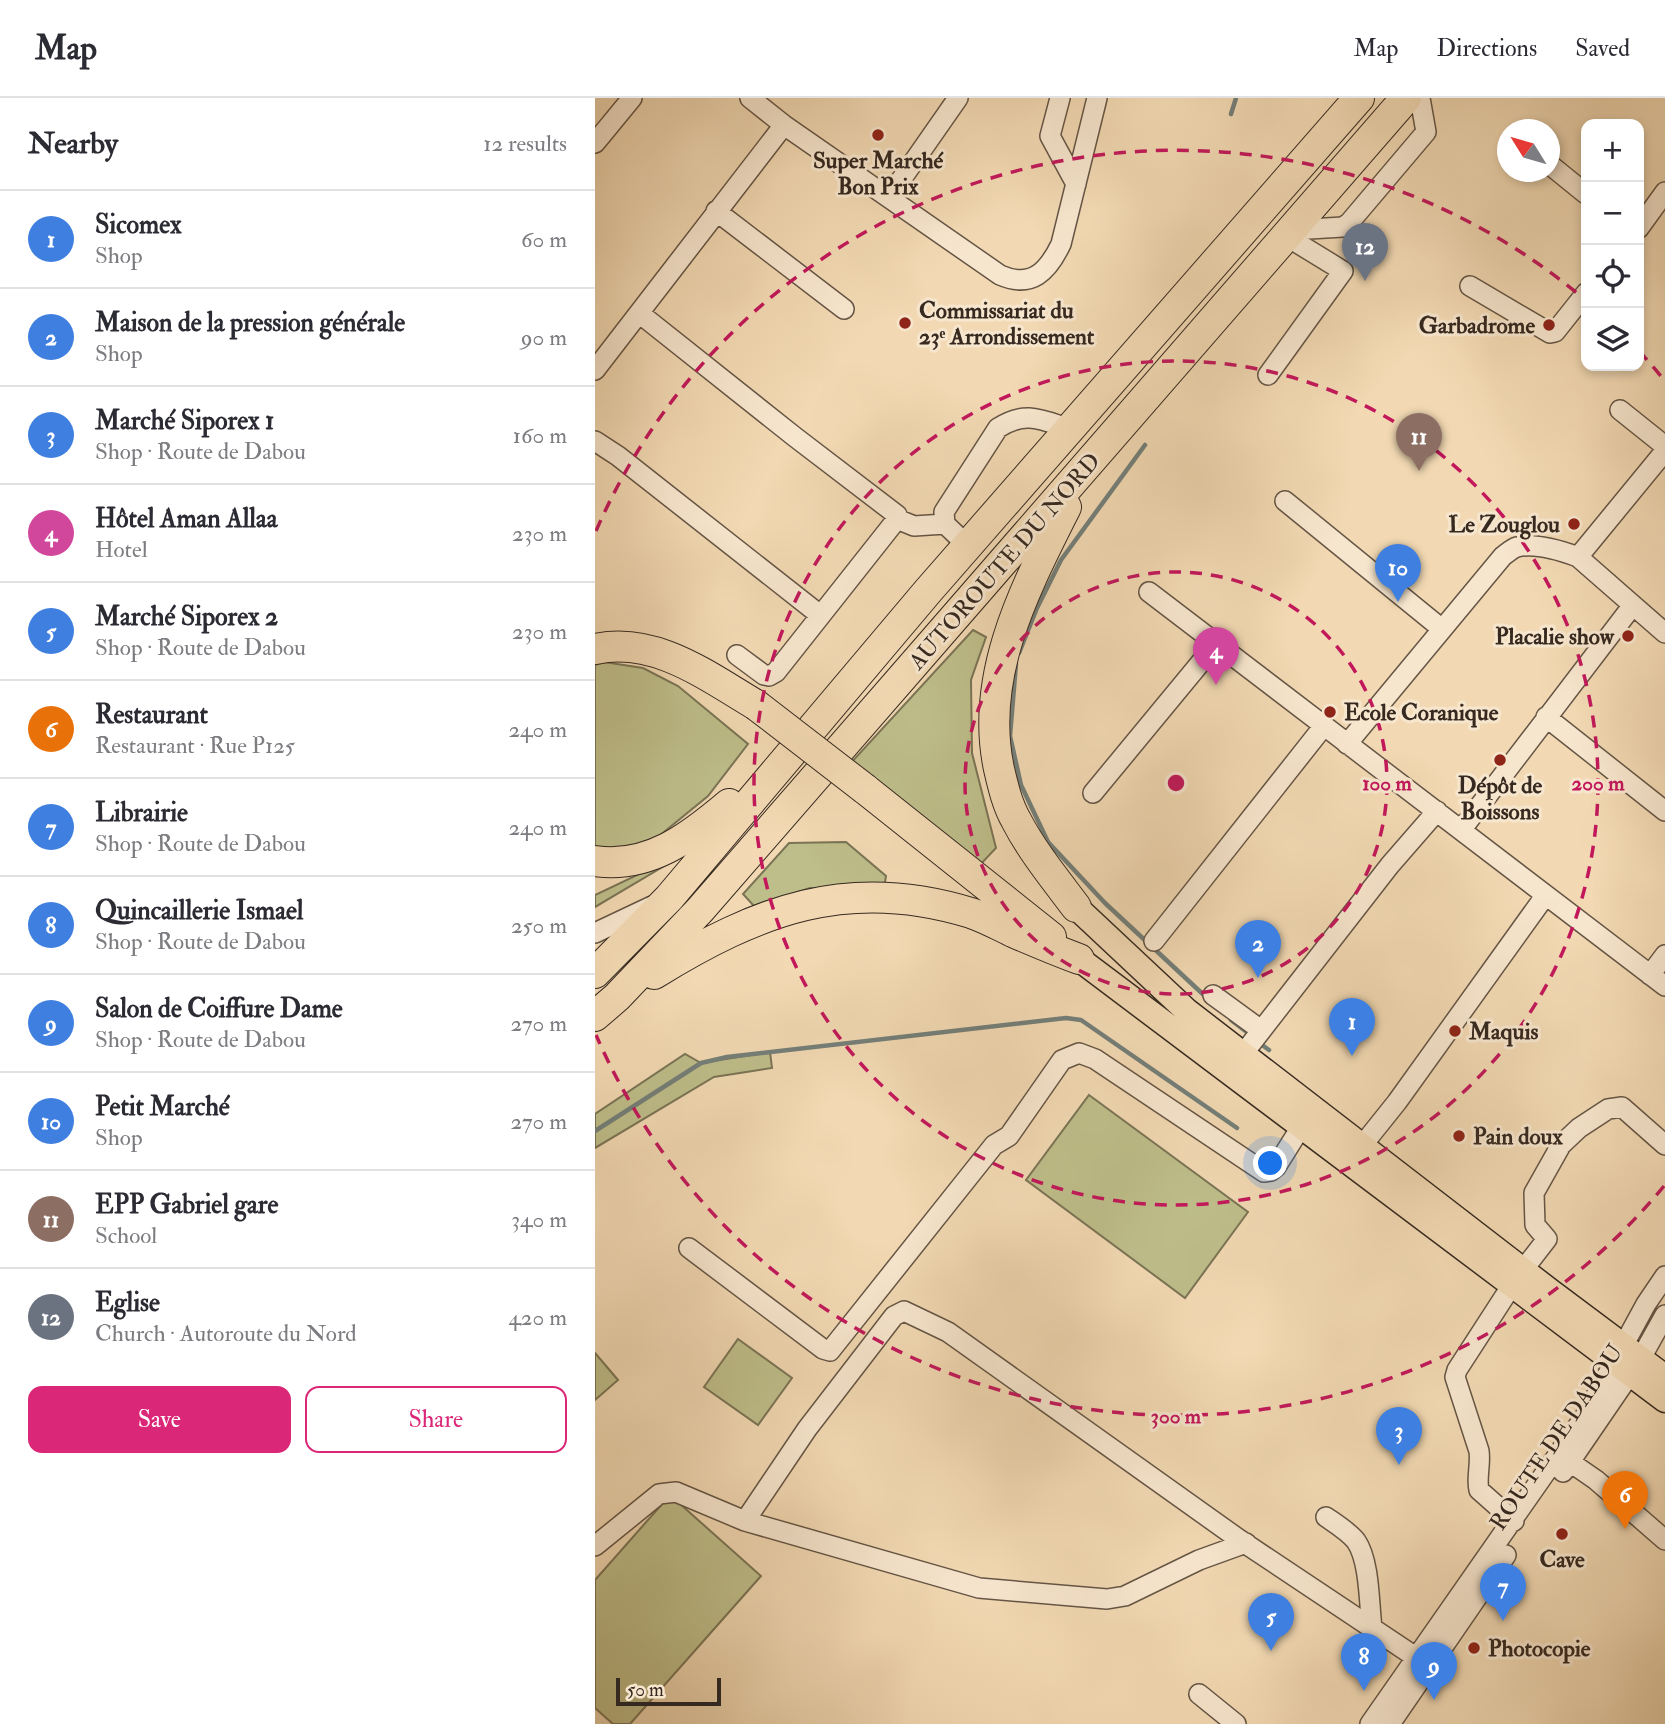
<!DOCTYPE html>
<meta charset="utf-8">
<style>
body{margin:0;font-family:"IM FELL Double Pica",serif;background:#f2f2f3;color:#2b2b33}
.controls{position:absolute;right:21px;top:21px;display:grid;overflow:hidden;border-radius:14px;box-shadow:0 4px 10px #0003}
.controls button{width:63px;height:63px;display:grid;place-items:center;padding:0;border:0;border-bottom:2px solid #e1e1e2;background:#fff;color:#2b2b33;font:35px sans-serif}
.compass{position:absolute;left:902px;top:21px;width:63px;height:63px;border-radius:50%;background:#fff;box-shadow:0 4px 10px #0003;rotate:307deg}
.scale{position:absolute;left:21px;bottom:18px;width:105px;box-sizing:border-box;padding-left:7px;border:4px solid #362920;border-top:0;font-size:19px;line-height:24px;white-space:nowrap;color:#362920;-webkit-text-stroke:5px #f7e6ce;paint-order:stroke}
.you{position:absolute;left:676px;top:1066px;width:24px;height:24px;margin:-18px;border:5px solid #fff;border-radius:50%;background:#1a73e8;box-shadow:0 0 0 10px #1a73e833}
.badge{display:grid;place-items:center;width:46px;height:46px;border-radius:50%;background:#db2777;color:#fff;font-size:23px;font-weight:700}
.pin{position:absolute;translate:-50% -58px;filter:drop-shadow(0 2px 4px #0008)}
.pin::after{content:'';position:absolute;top:37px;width:24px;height:21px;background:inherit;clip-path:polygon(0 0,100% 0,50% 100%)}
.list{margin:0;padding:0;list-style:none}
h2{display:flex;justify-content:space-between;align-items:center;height:91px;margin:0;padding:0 28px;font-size:30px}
h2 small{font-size:23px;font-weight:400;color:#7c7c81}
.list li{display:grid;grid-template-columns:46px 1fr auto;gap:21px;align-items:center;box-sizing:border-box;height:98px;padding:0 28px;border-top:2px solid #e1e1e2}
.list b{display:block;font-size:26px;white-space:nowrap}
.list p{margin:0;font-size:23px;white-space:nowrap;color:#7c7c81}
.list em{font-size:23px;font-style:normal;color:#7c7c81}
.actions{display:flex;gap:14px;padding:21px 28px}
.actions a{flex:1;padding:16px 0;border:2px solid #db2777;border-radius:14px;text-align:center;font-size:24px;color:#db2777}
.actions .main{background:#db2777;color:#fff}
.icon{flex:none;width:38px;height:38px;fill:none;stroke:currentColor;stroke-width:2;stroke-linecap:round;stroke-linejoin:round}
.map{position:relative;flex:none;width:1070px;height:1626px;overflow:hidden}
header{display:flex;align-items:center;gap:42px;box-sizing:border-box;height:98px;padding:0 35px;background:#fff;border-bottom:2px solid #e1e1e2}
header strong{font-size:33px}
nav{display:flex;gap:38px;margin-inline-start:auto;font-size:24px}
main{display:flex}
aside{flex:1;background:#fff}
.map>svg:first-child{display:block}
</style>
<header>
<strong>Map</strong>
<nav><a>Map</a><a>Directions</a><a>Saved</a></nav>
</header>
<main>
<aside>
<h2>Nearby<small>12 results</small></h2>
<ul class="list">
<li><span class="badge" style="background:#3f7fe0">1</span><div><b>Sicomex</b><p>Shop</p></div><em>60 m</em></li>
<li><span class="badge" style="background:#3f7fe0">2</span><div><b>Maison de la pression générale</b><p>Shop</p></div><em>90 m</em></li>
<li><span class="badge" style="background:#3f7fe0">3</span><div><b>Marché Siporex 1</b><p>Shop · Route de Dabou</p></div><em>160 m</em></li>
<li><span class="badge" style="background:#d1479c">4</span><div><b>Hôtel Aman Allaa</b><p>Hotel</p></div><em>230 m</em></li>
<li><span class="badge" style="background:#3f7fe0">5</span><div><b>Marché Siporex 2</b><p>Shop · Route de Dabou</p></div><em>230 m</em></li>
<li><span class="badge" style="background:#e8710a">6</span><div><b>Restaurant</b><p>Restaurant · Rue P125</p></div><em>240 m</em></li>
<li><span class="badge" style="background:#3f7fe0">7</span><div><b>Librairie</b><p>Shop · Route de Dabou</p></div><em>240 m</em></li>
<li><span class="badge" style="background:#3f7fe0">8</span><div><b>Quincaillerie Ismael</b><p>Shop · Route de Dabou</p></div><em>250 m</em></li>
<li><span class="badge" style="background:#3f7fe0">9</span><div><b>Salon de Coiffure Dame</b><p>Shop · Route de Dabou</p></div><em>270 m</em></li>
<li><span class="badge" style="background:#3f7fe0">10</span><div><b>Petit Marché</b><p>Shop</p></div><em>270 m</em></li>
<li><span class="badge" style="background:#8d6e63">11</span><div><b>EPP Gabriel gare</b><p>School</p></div><em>340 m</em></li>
<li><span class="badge" style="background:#6b7280">12</span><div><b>Eglise</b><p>Church · Autoroute du Nord</p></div><em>420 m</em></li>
</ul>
<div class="actions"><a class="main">Save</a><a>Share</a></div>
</aside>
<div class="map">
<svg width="1070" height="1626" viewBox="0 0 1070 1626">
<rect width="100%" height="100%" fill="#f2d9b3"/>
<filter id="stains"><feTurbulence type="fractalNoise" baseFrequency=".00286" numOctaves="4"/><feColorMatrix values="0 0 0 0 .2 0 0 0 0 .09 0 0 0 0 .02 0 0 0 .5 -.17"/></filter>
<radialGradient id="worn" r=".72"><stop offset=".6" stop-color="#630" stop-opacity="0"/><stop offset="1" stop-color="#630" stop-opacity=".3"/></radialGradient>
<path fill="#bebe8a" stroke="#7a7455" stroke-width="2" d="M378 532 391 539 376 582 377 655 401 750 385 767 254 667Z
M9 564 48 570 83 588 153 646 113 698 64 738 24 753 0 750V567Z
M251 744 291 778 289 791 215 790 159 808 148 796 194 745Z
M103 748 0 809V797Z
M175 954 177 970 119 979 0 1050V1016L90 956 106 965Z
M494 997 653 1114 590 1200 431 1082Z
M143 1241 197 1280 163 1327 109 1289Z
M0 1255 23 1282 0 1302Z
M75 1397 166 1478 35 1626H18L0 1610V1482Z"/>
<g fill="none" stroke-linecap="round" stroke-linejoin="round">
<path stroke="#747f79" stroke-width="4.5" d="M636 16 641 0
M424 555 442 510 466 462 550 347
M421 566 415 638 426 687 453 744 510 805 612 900
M636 922 657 938
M663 944 674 952
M0 1033 106 965 132 959 471 920 486 922 642 1030"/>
<g stroke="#655545" stroke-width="22">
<path id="minor" d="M155 0 189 27 405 177C437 191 453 173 466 146L502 0
M465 0 455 38 481 86
M0 45 37 0
M954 66 991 96
M294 99 363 0
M121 113 249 211
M1044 130 1070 94
M697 132 748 129 754 125 831 34 825 0
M875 188 955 235 960 234 991 195
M44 215 200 339 302 417V421L181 574 174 578 169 577 142 557
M0 272 189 27
M673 277 748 173 691 138
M1025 312 1070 348
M0 343 23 358 225 517
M690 403 847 531
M302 421 319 428 350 426
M373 448 350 426 349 414 403 330C431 312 447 322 475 331
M983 459 1070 353
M554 494 1070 888
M951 619 1070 713
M752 646 908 458C912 455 918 450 922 449 940 445 967 453 983 459L1070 535
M498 695 621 546
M867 731 1038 507
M0 835 57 808
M559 843 728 629
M1055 877 1070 857
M618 897 666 932
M648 956 795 767 842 713
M758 1059 802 1004 950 798
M94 1150 228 1251 235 1253 399 1047 414 1038 467 962 484 955 500 961 669 1074 676 1073 681 1069 706 1029
M928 1172 952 1141 940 1127 939 1095 966 1047 984 1030 1013 1011 1027 1009 1070 1047
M917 1187 862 1272 860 1279 884 1353C886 1367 881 1380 884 1392L919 1423
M975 1364 1001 1382 1070 1442
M968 1374 1046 1260 1070 1217
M731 1419C741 1426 754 1434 761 1443 775 1463 774 1507 777 1530
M150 1423 212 1331 299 1218 309 1213 353 1234 645 1442 822 1560
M0 1448 64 1396 81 1394 150 1423 384 1490 512 1501 530 1498 604 1462 651 1445
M604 1596 641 1626
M775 1626 990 1318 1051 1206 1070 1178
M795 1626 911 1457"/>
</g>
<g stroke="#362920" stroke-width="27">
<path id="major" d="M481 809 592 913 955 1193 1070 1279
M484 861 1070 1302"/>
</g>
<g stroke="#362920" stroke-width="32">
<path id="highway" d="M471 409C430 491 384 577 404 671 408 688 412 706 421 722 437 753 460 781 481 809
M0 551C60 538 112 578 161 607
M270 691 456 839
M0 763C54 771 95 739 134 706
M0 875 74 800 333 493 764 0
M59 876C163 812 253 777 376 815 391 820 405 828 420 835 441 844 462 853 484 861
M0 918 22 899 105 812 811 0"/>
</g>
<use href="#minor" stroke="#f7e6ce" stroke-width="19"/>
<use href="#major" stroke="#f2d9b3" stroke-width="24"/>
<use href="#highway" stroke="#f2d9b3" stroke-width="30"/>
<g stroke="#362920" stroke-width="32" stroke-linecap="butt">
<path id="highway-bridge" d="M161 607 270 691"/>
</g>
<use href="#highway-bridge" stroke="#f2d9b3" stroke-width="30"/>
</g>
<g fill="none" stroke="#c2185b" stroke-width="3.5" stroke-dasharray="12 9">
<circle cx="581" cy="685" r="211"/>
<circle cx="581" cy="685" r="422"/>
<path d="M1069 1088A633 633 0 0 1 1 937M1 433A633 633 0 0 1 988 200M1044 253A633 633 0 0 1 1069 282"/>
</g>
<g fill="#8f2418" stroke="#f7e6ce" stroke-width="2.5">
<circle cx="283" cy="37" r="7"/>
<circle cx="310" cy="225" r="7"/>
<circle cx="954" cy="227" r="7"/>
<circle cx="979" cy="426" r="7"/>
<circle cx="1033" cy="538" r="7"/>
<circle cx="735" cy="614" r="7"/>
<circle cx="905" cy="662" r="7"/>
<circle cx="860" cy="933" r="7"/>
<circle cx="864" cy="1038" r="7"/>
<circle cx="967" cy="1436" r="7"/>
<circle cx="879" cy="1550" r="7"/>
</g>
<g text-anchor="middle" stroke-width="6" stroke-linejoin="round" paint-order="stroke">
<g font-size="23" font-weight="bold" fill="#362920" stroke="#f7e6ce" text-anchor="start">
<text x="283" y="70" text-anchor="middle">Super Marché<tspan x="283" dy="26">Bon Prix</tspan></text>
<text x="324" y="220">Commissariat du<tspan x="324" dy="26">23ᵉ Arrondissement</tspan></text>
<text x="940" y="235" text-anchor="end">Garbadrome</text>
<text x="965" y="434" text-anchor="end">Le Zouglou</text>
<text x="1019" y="546" text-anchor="end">Placalie show</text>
<text x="749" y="622">Ecole Coranique</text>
<text x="905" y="695" text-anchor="middle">Dépôt de<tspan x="905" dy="26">Boissons</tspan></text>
<text x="874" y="941">Maquis</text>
<text x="878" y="1046">Pain doux</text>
<text x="967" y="1469" text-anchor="middle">Cave</text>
<text x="893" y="1558">Photocopie</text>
</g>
<g font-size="23" fill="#362920" stroke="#f7e6ce">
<text transform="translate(409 463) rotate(-49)" y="8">AUTOROUTE DU NORD</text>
<text transform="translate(961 1339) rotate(-56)" y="8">ROUTE DE DABOU</text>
</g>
</g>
<circle cx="581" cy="685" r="10" fill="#c2185b" stroke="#f7e6ce" stroke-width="3.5"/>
<g font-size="21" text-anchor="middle" font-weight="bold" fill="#c2185b" stroke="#f7e6ce" stroke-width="6" stroke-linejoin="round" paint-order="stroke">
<text x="792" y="692">100 m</text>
<text x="1003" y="692">200 m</text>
<text x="581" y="1325">300 m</text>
</g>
<rect width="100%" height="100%" filter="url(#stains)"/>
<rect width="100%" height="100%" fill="url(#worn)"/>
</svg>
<div class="controls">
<button>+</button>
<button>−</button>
<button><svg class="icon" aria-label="locate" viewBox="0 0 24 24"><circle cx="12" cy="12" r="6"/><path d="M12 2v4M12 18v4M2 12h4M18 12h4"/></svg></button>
<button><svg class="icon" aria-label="layers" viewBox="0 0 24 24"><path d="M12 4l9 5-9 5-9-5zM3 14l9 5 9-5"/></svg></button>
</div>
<svg class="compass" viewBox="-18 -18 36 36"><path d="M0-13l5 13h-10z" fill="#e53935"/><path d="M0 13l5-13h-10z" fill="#7c7c81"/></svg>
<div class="scale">50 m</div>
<div class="you"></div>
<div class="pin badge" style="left:757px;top:958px;background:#3f7fe0">1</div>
<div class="pin badge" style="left:663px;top:880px;background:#3f7fe0">2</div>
<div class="pin badge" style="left:804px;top:1367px;background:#3f7fe0">3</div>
<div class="pin badge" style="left:621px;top:587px;background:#d1479c">4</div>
<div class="pin badge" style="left:676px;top:1553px;background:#3f7fe0">5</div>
<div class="pin badge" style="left:1030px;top:1431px;background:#e8710a">6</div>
<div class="pin badge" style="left:908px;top:1523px;background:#3f7fe0">7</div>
<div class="pin badge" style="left:769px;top:1593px;background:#3f7fe0">8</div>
<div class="pin badge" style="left:839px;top:1602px;background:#3f7fe0">9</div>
<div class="pin badge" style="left:803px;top:504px;background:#3f7fe0">10</div>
<div class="pin badge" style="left:824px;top:373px;background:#8d6e63">11</div>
<div class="pin badge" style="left:770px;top:183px;background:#6b7280">12</div>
</div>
</main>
